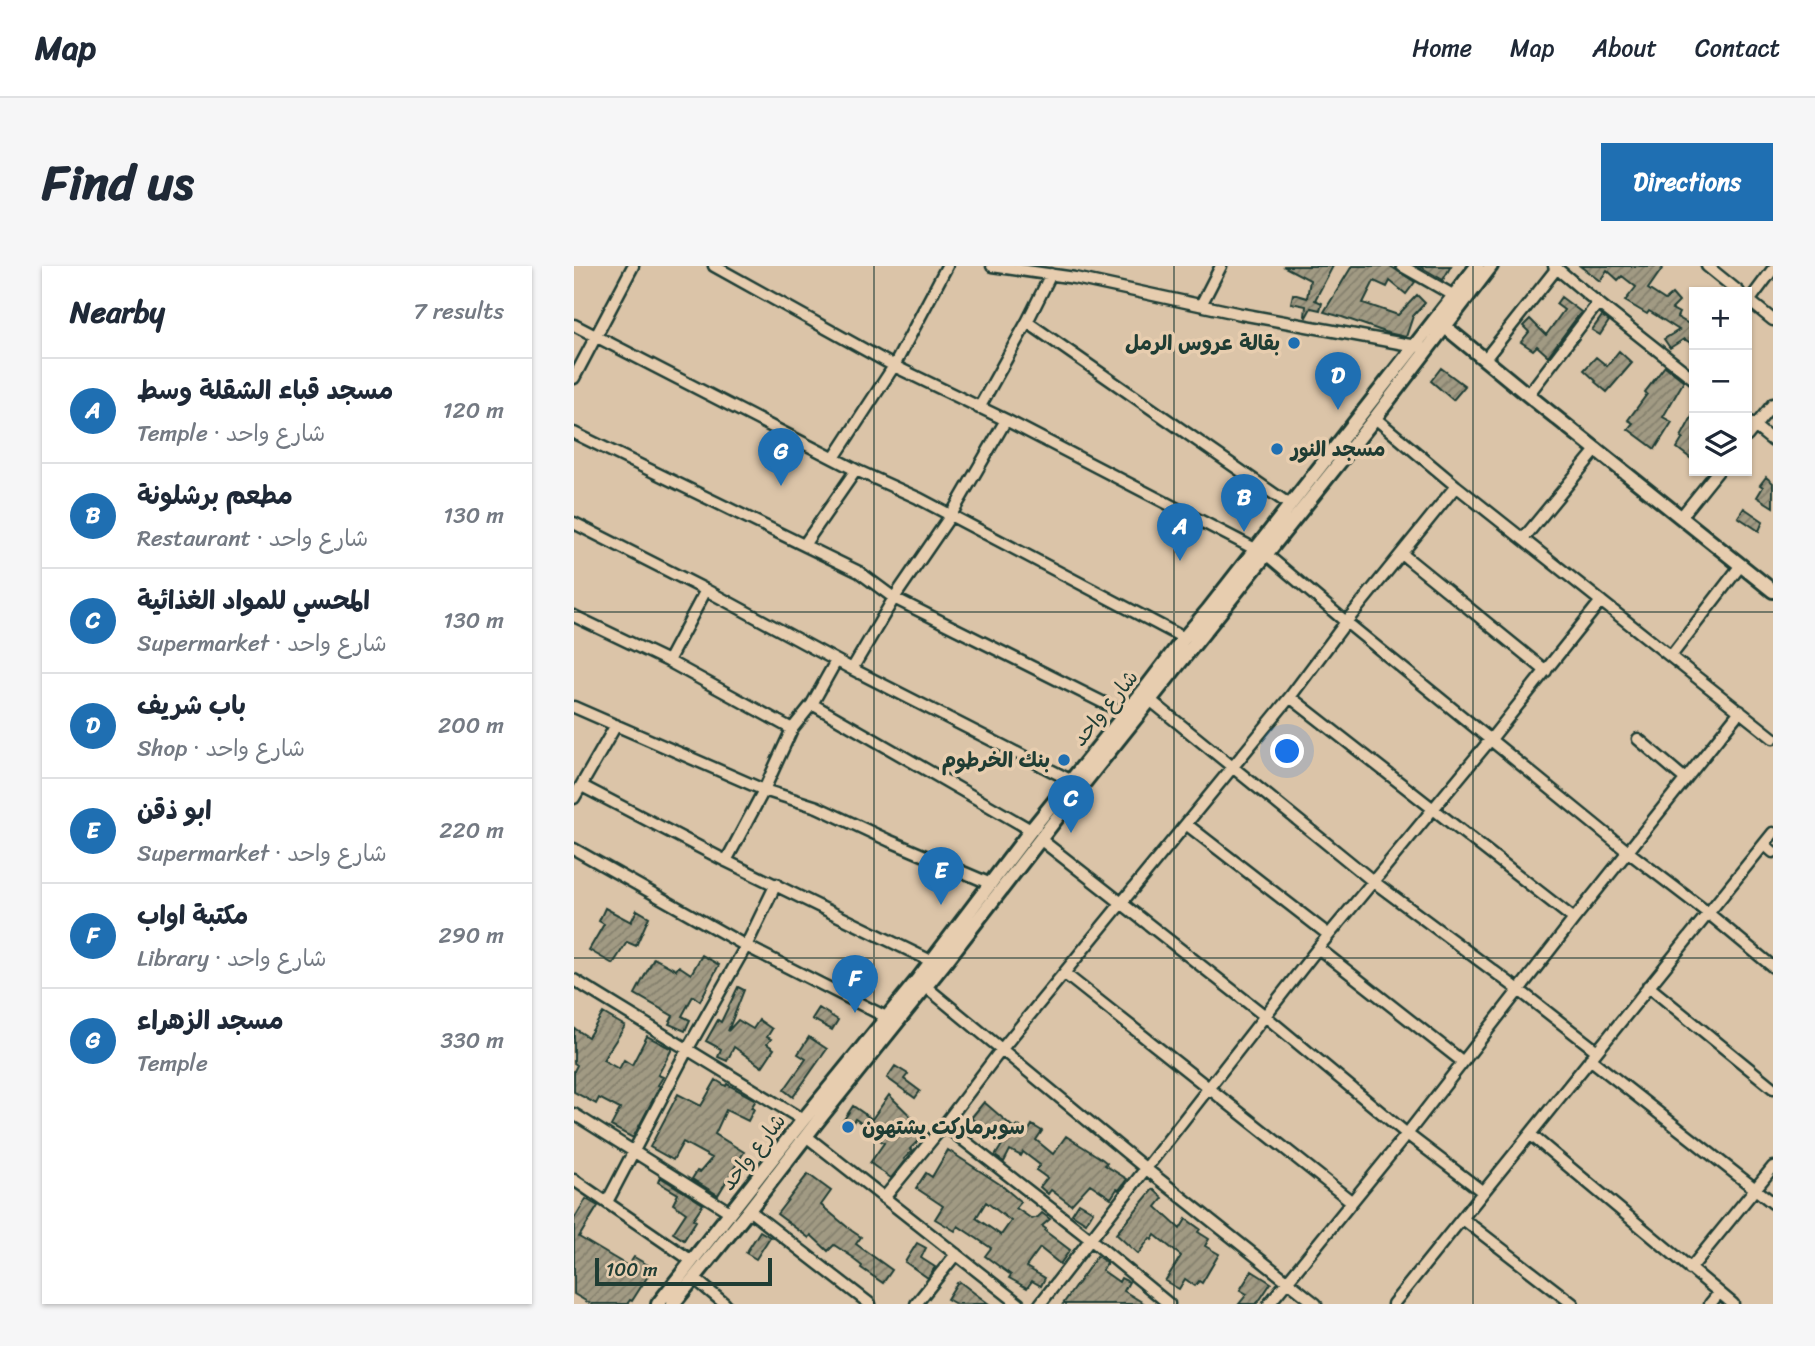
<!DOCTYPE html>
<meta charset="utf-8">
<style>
body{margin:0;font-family:Sriracha,"Playpen Sans Arabic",sans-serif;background:#f6f6f7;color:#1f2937}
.controls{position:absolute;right:21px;top:21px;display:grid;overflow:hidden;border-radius:0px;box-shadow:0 2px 5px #0004}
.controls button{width:63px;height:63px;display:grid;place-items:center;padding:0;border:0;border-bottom:2px solid #e0e1e3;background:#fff;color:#1f2937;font:35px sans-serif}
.scale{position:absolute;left:21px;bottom:18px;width:177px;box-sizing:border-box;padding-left:7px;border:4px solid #1f3d34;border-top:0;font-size:19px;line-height:24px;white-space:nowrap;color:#1f3d34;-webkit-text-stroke:5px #e7cdaf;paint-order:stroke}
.you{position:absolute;left:714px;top:486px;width:24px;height:24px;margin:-18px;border:5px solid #fff;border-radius:50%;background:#1a73e8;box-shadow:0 0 0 10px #1a73e833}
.badge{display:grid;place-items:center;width:46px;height:46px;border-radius:50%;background:#1f6fb2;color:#fff;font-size:23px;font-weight:700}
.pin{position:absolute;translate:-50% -58px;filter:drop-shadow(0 2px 4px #0008)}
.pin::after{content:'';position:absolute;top:37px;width:24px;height:21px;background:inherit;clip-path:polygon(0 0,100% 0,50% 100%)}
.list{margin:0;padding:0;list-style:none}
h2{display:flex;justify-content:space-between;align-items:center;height:91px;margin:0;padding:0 28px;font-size:30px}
h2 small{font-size:23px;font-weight:400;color:#747a83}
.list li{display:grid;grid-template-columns:46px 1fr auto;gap:21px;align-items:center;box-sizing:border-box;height:105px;padding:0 28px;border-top:2px solid #e0e1e3}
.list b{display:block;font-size:26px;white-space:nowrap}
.list p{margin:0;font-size:23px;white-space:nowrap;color:#747a83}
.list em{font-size:23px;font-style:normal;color:#747a83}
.icon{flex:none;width:38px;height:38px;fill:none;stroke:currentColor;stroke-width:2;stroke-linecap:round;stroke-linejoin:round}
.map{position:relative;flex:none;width:1199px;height:1038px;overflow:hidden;border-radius:0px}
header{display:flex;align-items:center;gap:42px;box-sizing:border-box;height:98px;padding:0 35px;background:#fff;border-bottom:2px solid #e0e1e3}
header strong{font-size:33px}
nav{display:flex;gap:38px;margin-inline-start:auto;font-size:24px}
.intro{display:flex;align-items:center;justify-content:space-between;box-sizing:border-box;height:168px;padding:0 42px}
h1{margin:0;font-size:49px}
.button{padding:18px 32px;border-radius:0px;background:#1f6fb2;color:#fff;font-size:24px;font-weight:700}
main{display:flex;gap:42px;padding:0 42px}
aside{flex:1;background:#fff;border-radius:0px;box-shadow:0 2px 5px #0004}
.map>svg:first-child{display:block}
</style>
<header>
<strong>Map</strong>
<nav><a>Home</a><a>Map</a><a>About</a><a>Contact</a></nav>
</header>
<div class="intro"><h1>Find us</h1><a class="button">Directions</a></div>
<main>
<aside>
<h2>Nearby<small>7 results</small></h2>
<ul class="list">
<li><span class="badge">A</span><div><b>مسجد قباء الشقلة وسط</b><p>Temple · شارع واحد</p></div><em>120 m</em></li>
<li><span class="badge">B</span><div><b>مطعم برشلونة</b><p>Restaurant · شارع واحد</p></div><em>130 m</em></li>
<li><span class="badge">C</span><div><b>المحسي للمواد الغذائية</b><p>Supermarket · شارع واحد</p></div><em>130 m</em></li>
<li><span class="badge">D</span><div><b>باب شريف</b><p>Shop · شارع واحد</p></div><em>200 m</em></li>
<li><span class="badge">E</span><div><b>ابو ذقن</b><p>Supermarket · شارع واحد</p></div><em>220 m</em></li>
<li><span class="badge">F</span><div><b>مكتبة اواب</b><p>Library · شارع واحد</p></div><em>290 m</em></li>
<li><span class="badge">G</span><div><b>مسجد الزهراء</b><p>Temple</p></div><em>330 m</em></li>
</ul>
</aside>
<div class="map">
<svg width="1199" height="1038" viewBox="0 0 1199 1038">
<defs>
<pattern id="building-hatch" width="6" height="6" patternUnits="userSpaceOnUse" patternTransform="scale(1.75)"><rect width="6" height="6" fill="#a19a83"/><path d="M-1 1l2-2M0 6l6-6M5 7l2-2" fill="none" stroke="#837f6c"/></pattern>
</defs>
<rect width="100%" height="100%" fill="#dbc4a8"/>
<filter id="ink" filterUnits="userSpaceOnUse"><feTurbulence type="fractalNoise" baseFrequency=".0143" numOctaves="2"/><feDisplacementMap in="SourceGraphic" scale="14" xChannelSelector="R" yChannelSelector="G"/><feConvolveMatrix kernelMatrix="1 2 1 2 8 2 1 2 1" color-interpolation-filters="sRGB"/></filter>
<g filter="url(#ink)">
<path fill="url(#building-hatch)" stroke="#1f3d34" stroke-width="2" fill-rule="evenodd" d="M709 0H759L741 34 748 37 746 44 737 42 732 51 731 50 732 40 717 37 719 28 733 32 736 14Z
M778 0H816L841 16 832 28 816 15 813 21 800 15 789 37 824 49 843 29 851 37 839 50 832 71 814 67 768 51 750 46Z
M845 0H877L869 14Z
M1006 0H1090L1074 23 1091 34 1098 28 1105 36 1098 43 1105 47 1103 51 1120 61V79L1110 73 1096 82 1090 73 1105 64 1075 45 1073 48 1051 35 1062 21 1048 10 1044 14 1033 4 1026 15Z
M987 31 1007 46 974 90 963 80 959 84 947 76 955 66 949 60 956 53 972 69 990 44 982 38Z
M1028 50 1035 55 1026 69 1018 64Z
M1045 85 1058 97 1033 126 1021 116 1022 115 1010 104 1022 91 1033 100Z
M1091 100 1110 115 1089 151 1098 156 1081 183 1054 163 1059 157 1054 154 1073 128 1071 126Z
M867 102 891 120 879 134 857 115Z
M1120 147V195L1103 182 1109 172 1107 171Z
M1192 211 1199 217V241L1183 231 1189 221 1186 219Z
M1170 242 1189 255 1185 265 1164 251Z
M31 642 57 656 63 644 75 651 62 680 53 676 39 698 15 684 30 658 25 655Z
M128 689 145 699 126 735 119 730 108 750 116 754 111 765 95 758 99 750 61 728 80 692 102 704 105 700 117 708Z
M164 721 170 724 154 765 164 754 179 763 185 754 198 763 193 771 197 773 193 778 200 783 188 801 160 781 153 795 144 791 147 783 132 775 144 754 147 756Z
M245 742 264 754 258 764 238 753Z
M29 747 51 760 29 794 45 803 50 794 58 799 73 770 98 783 84 809 89 811 84 819 86 820 59 872 37 860 46 843 25 832 22 838 0 826V805L3 799 0 797V762L14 771Z
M235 771 253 783 219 831 210 824 232 793 224 788Z
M321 800 334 808 330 813 346 825 341 832 313 812Z
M142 814 152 820 153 818 182 834 177 842 180 843 174 855 152 844 141 868 170 886 144 929 118 913 123 905 126 906 138 892 109 876 99 894 76 881 104 828 127 840Z
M315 829 353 866 336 883 338 885 330 893 331 894 317 912 296 897 310 877 302 871 304 868 281 853 275 863 267 858 279 840 298 853Z
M410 836 440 862 443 859 454 866 458 859 468 865 462 874 479 888 492 870 528 893 533 897 531 899 553 913 545 924 543 923 537 932 516 918 497 939 477 924 474 928 466 921 473 912 462 904 466 899 449 886 447 890 436 884 430 896 421 890 428 879 397 852Z
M374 884 427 919 447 936 442 942 458 953 464 951 468 947 476 953 468 960 472 963 471 965 496 984 486 998 466 982 452 1001 471 1012 467 1020 458 1015 453 1022 435 1012 437 1009 411 990 417 982 384 960 381 965 361 953 369 940 342 922 352 907 358 911ZM412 936 437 955 427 969 402 952Z
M234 908 257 925 247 939 278 965 287 971 282 978 318 1004 309 1017 287 1002 288 1000 279 993 280 992 260 979 254 985 237 969 235 972 203 948Z
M86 911 129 938 119 953 122 955 110 974 99 967 112 947 99 938 104 928 84 916Z
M579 923 589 932 582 941 606 963 612 953 626 963 624 966 635 973 631 980 645 988 628 1017 625 1015 621 1020 611 1013 605 1023 591 1015 607 990 581 969 578 974 576 972 564 988 542 968Z
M12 933 24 940 5 971 54 1000 60 991 79 1002 58 1035 56 1034 53 1038H17L0 1028V953Z
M505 937 519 945 512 957 498 948Z
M186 965 196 971 182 993 172 987Z
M343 977 352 982 347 992 361 1001 354 1012 331 996Z
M523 990 533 997 528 1004 545 1016 547 1012 555 1016 550 1025 571 1038H489Z
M678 1005 697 1017 685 1035 682 1038H665L673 1028 666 1024Z
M386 1016 399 1026 415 1038H382L373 1033 383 1017Z"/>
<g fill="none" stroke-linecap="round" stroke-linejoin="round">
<g stroke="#1f3d34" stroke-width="15">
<path id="minor" d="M140 0 320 100 432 154 681 283
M418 0 501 12 667 48 847 81
M828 0 886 33
M980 0 1024 37 1120 113
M1133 0 1165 26
M1173 33 1199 54
M1173 38 1199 3
M627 39 647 0
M453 56 716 239
M0 59 282 204 344 232 610 372
M911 93 983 2
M0 112 59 0
M954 129 1024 37
M405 142 453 56 477 8
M801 152 882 220 1199 472
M1173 154 1199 175
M0 167 285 306 320 332 552 448
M1173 170 1199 138
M260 192 320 100 373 0
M1107 251 1144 205
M0 257 132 324 278 403 498 515
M949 273 1023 183
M230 279 282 204
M692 288 772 356 1053 585 1134 647 1199 701
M828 288 972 405
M0 350 94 395 218 463
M1097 390 1167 299
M94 395 132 324
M278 403 320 332 377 249 432 154
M716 431 1000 653
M576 434 800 616 945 724 1023 785
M238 438 457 564
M0 441 190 524 243 541 316 575 417 618
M1064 473 1111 513
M8 520 152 595 357 695
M0 532 42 459
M612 558 755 669
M466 573 691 750 833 868 909 926
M1190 578 1199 586
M0 583 172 680 312 751
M152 595 190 524 218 463 238 438 262 395
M744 682 889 796
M491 708 777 935
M0 714 229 854
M351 720 571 902 742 1038
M1074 720 1199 822
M1016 793 1199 937
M0 848 156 946
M370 859 516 973 595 1038
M957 869 1159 1038
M232 870 445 1038
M0 914 118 995
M310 932 370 859 427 784 716 431 772 356 882 220
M33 936 113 784 172 680 202 618
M175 944 296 1038
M889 953 999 1038
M1116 1003 1199 901
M120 1012 151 1038
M342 1038 382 988
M466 1038 744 682 917 473 1027 335
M695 1038 833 868 1000 653 1166 445
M819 1038 1199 567
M1136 1038 1145 1027"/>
</g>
<g stroke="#1f3d34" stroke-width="18">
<path id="tertiary" d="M864 55 954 129 1199 325
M84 1038 229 854 344 713 457 564 571 423 610 372 634 344 903 0
M99 1038 175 944 243 856 369 699 506 522 801 152 917 0"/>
</g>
<use href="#minor" stroke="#e7cdaf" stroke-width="10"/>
<use href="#tertiary" stroke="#e7cdaf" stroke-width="12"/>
</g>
</g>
<path fill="none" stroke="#1f3d34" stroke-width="2" stroke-opacity="0.55" d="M300 0V1038M600 0V1038M899 0V1038M0 346H1199M0 692H1199"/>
<g fill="#1f6fb2" stroke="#e7cdaf" stroke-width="2.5">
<circle cx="720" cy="77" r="7"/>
<circle cx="703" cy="183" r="7"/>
<circle cx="490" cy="494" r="7"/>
<circle cx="274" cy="861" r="7"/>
</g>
<g text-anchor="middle" stroke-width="7" stroke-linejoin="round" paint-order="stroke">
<g font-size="21" font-weight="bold" fill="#1f3d34" stroke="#e7cdaf" text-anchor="end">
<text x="706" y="84">بقالة عروس الرمل</text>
<text x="717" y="190" text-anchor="start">مسجد النور</text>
<text x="476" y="501">بنك الخرطوم</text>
<text x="288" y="868" text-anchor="start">سوبرماركت يشتهون</text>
</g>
<g font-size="21" fill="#1f3d34" stroke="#e7cdaf">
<text transform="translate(531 442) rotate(-51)" y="7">شارع واحد</text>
<text transform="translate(179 886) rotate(-52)" y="7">شارع واحد</text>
</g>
</g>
</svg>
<div class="controls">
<button>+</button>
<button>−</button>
<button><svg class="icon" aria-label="layers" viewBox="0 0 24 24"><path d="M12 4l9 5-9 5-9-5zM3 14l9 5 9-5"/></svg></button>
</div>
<div class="scale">100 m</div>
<div class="you"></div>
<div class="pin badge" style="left:606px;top:295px">A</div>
<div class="pin badge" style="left:670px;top:266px">B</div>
<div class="pin badge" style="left:497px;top:567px">C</div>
<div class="pin badge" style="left:764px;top:144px">D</div>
<div class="pin badge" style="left:367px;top:639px">E</div>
<div class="pin badge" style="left:281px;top:747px">F</div>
<div class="pin badge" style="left:207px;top:220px">G</div>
</div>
</main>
